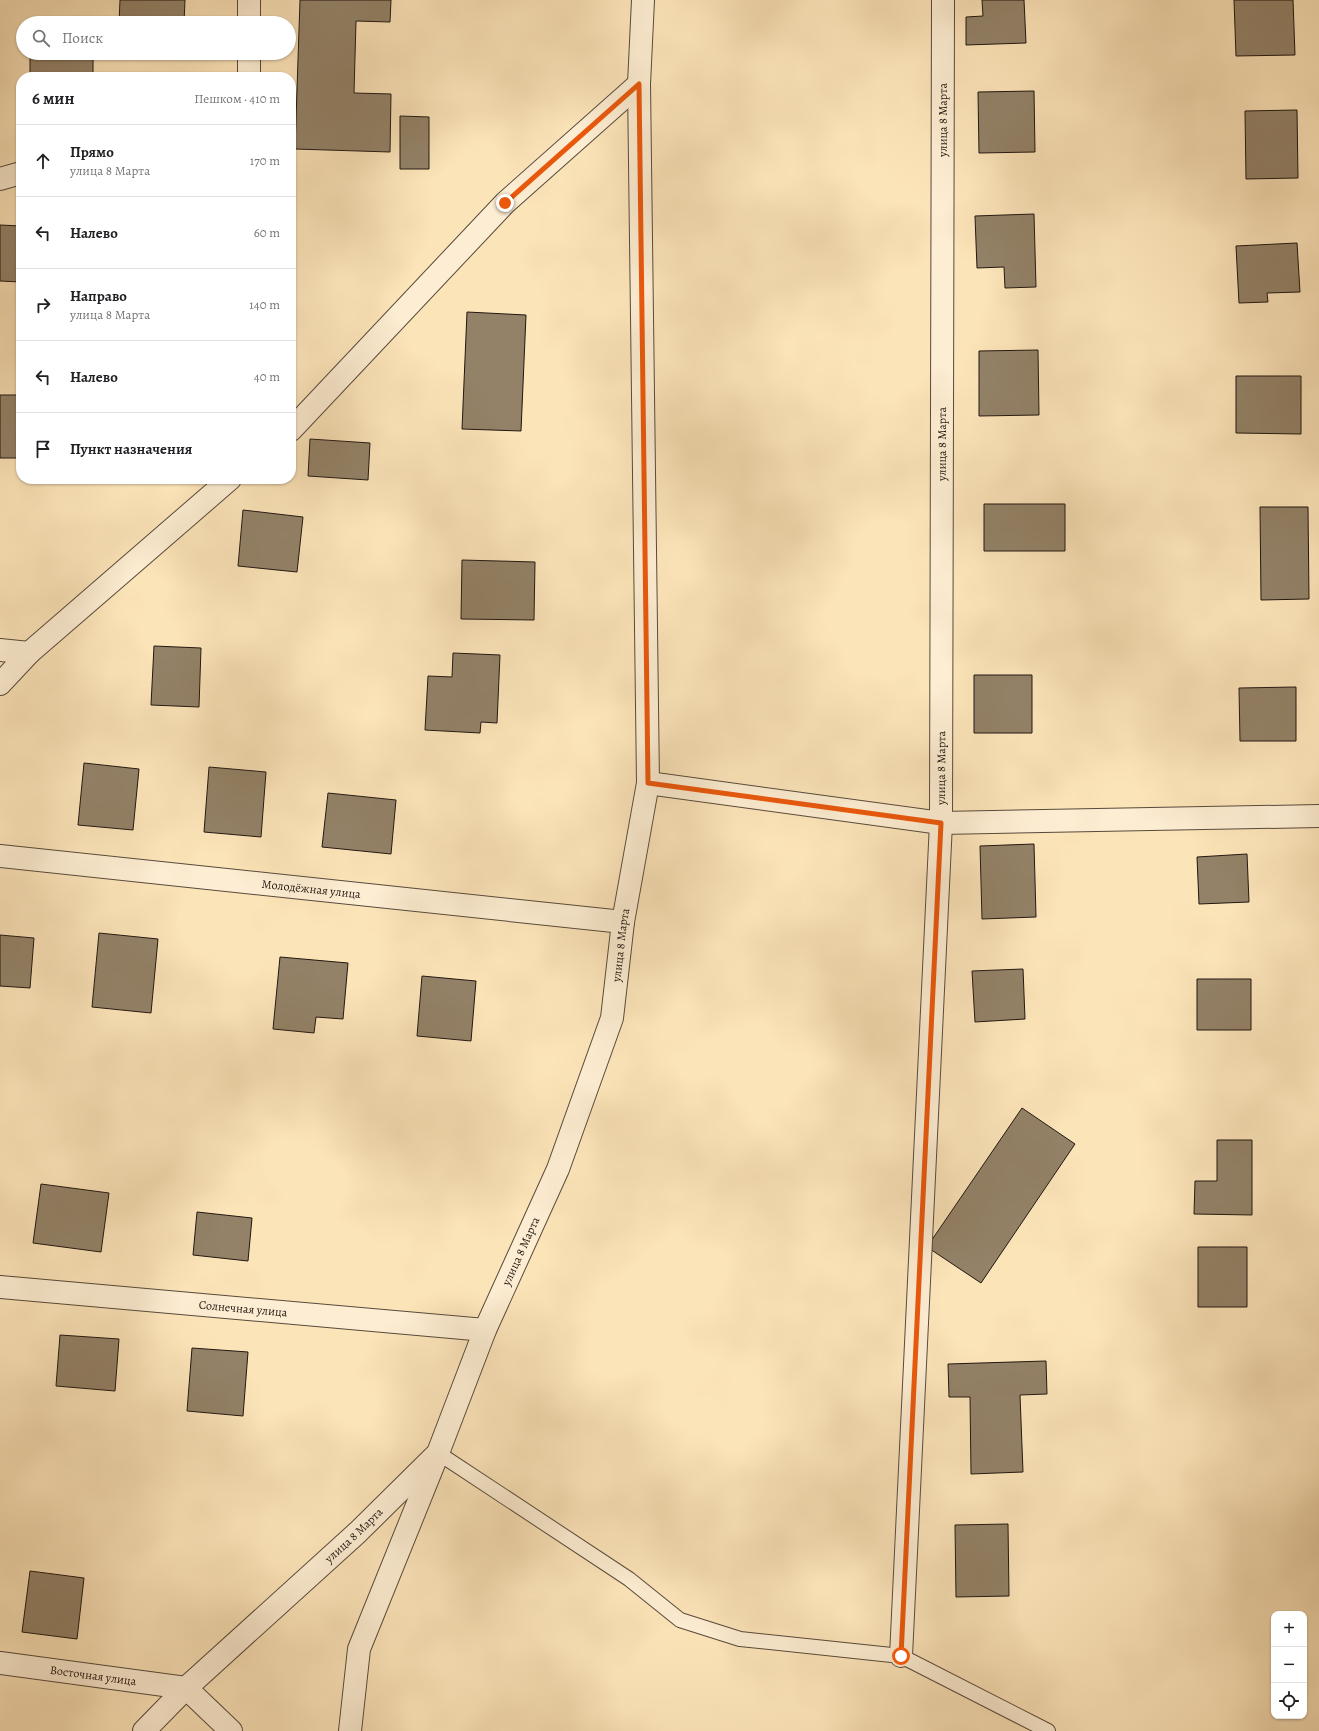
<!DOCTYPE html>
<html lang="ru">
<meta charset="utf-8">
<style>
body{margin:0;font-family:Alegreya,serif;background:#f6f6f6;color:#202124}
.controls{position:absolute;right:12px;bottom:12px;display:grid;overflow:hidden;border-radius:8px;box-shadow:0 1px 3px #0004}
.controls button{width:36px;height:36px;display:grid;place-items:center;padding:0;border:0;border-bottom:1px solid #e0e0e0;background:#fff;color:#202124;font:20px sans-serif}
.stop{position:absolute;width:12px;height:12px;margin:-9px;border:3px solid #ea580c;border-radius:50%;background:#fff}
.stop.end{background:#ea580c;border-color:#fff;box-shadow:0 1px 4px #0008}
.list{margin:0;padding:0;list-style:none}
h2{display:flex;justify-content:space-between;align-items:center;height:52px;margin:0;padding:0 16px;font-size:17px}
h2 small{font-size:13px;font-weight:400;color:#757577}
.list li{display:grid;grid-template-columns:26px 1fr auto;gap:12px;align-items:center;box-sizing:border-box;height:72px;padding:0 16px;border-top:1px solid #e0e0e0}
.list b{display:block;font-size:15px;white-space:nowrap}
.list p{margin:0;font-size:13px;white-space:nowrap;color:#757577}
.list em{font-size:13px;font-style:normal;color:#757577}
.icon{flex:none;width:22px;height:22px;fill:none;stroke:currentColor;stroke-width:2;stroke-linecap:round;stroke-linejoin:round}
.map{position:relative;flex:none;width:1319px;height:1731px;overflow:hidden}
.search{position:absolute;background:#fff;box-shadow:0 1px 3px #0004;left:16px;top:16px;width:280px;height:44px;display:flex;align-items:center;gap:10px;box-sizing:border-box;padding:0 14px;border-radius:22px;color:#757577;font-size:15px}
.panel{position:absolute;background:#fff;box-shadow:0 1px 3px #0004;left:16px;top:72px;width:280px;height:412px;border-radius:16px}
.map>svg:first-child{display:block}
</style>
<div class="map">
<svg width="1319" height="1731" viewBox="0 0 1319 1731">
<rect width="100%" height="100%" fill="#fce4b9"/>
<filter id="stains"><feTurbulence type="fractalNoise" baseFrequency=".005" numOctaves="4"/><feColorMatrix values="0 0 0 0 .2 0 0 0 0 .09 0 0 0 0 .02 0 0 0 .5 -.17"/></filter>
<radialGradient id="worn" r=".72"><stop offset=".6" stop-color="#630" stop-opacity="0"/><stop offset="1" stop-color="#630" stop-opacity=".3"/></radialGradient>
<path fill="#938268" stroke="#211711" d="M120 0H185L184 23H119Z
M300 0H391L390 22 356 21 354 93 391 94 390 152 295 149Z
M982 0H1024L1026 43 966 45V17L983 16Z
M1234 0H1293L1295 55 1236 56Z
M30 53H93V76L30 77Z
M1034 91 1035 152 979 153 978 92Z
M1297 110 1298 178 1246 179 1245 111Z
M400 116 429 117V169H400Z
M1034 214 1036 287 1005 288 1004 267 977 268 975 216Z
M0 225 21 226V282L0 281Z
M1297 243 1300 292 1267 293 1268 302 1239 303 1236 246Z
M467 312 526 315 521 431 462 429Z
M1038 350 1039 415 979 416V351Z
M1236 376H1301V434L1236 433Z
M0 395H21V458H0Z
M310 439 370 443 368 480 308 476Z
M984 504H1065V551H984Z
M1260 507H1308L1309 599 1261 600Z
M243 510 303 517 297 572 238 566Z
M462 560 535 562 534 620 461 619Z
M154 646 201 648 199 707 151 705Z
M453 653 500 655 497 723 481 722 480 733 425 730 428 676 452 677Z
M974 675H1032V733H974Z
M1296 687V741H1240L1239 688Z
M84 763 139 769 133 830 78 825Z
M209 767 266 772 261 837 204 832Z
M328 793 396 800 391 854 322 847Z
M1034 844 1036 917 982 919 980 846Z
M1247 854 1249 902 1199 904 1197 857Z
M99 933 158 939 151 1013 92 1007Z
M0 935 34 938 30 988 0 986Z
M280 957 348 963 343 1019 316 1017 314 1033 273 1029Z
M1023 969 1025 1019 975 1022 972 971Z
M422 976 476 981 471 1041 417 1036Z
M1197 979H1251V1030H1197Z
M1022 1108 1075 1144 981 1283 927 1247Z
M1217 1140H1252V1215L1194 1214 1195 1181H1217Z
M41 1184 109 1193 101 1252 33 1243Z
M197 1212 252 1218 248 1261 193 1255Z
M1198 1247H1247V1307H1198Z
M60 1335 119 1339 115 1391 56 1386Z
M192 1348 248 1352 243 1416 187 1411Z
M1046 1361 1047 1394 1020 1395 1023 1472 971 1474 970 1397H949L948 1364Z
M1008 1524 1009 1596 956 1597 955 1525Z
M30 1571 84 1578 77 1639 22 1632Z"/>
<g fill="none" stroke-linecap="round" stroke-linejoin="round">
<g stroke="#584a3b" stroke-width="16">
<path id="lane" d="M438 1453 629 1579 680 1620 740 1639 901 1656 1048 1731"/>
</g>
<g stroke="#584a3b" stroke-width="24">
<g id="street">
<path d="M249 0V23"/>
<path d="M249 53V77"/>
<path d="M0 179 21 173"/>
<path d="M291 430 505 203 639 84"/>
<path d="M0 650 29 653"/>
<path d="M0 684 29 653 230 479"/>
<path d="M648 783 941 823 1319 816"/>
<path id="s1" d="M0 856 623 922"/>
<path id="s2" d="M0 1287 485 1330"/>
<path id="s3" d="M901 1656 941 823 943 0"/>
<path id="s4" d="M0 1663 186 1688"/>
<path d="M186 1688 231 1731"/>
<path id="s5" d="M144 1731 186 1688 358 1532 438 1453 485 1330 558 1169 612 1018 623 922 648 783 639 84 643 0"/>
<path d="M350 1731 359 1649 435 1461"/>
</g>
</g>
<use href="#lane" stroke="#fdedd2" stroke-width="14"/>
<use href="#street" stroke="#fdedd2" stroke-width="22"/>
</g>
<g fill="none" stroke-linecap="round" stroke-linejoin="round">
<path stroke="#ea580c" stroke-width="5" d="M505 203 639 84 648 783 941 823 901 1656"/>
</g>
<g text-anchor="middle" stroke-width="3" stroke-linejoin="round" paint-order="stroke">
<g font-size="12" fill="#211711" stroke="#fdedd2">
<text dy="4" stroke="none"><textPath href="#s3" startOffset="1537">улица 8 Марта</textPath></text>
<text dy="4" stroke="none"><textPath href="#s3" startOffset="1213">улица 8 Марта</textPath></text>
<text dy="4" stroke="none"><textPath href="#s3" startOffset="889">улица 8 Марта</textPath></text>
<text dy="4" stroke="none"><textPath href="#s1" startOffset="313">Молодёжная улица</textPath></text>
<text dy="4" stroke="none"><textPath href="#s5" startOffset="947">улица 8 Марта</textPath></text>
<text dy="4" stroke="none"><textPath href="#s5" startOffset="623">улица 8 Марта</textPath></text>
<text dy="4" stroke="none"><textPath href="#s2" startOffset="244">Солнечная улица</textPath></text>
<text dy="4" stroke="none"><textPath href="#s5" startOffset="287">улица 8 Марта</textPath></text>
<text dy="4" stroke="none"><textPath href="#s4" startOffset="94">Восточная улица</textPath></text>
</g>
</g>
<rect width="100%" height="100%" filter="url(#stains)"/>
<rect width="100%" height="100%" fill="url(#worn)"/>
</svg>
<div class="controls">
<button>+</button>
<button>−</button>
<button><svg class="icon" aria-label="locate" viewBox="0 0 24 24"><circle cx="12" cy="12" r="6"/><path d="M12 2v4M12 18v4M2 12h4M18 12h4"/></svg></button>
</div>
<div class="stop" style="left:901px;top:1656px"></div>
<div class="stop end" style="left:505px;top:203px"></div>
<div class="search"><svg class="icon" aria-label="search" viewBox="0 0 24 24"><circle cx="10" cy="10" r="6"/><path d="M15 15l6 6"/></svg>Поиск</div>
<section class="panel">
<h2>6 мин<small>Пешком · 410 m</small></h2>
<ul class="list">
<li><svg class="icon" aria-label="ahead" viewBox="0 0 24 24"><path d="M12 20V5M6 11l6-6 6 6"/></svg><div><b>Прямо</b><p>улица 8 Марта</p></div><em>170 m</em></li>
<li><svg class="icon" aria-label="left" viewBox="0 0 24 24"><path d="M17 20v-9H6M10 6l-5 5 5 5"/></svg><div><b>Налево</b></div><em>60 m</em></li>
<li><svg class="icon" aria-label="right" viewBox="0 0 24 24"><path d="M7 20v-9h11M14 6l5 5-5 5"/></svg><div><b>Направо</b><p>улица 8 Марта</p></div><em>140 m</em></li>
<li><svg class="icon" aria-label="left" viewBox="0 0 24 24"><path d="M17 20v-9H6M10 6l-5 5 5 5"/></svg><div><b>Налево</b></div><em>40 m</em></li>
<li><svg class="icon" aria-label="arrive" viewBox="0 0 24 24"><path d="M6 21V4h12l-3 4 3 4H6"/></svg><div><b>Пункт назначения</b></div></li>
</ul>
</section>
</div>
